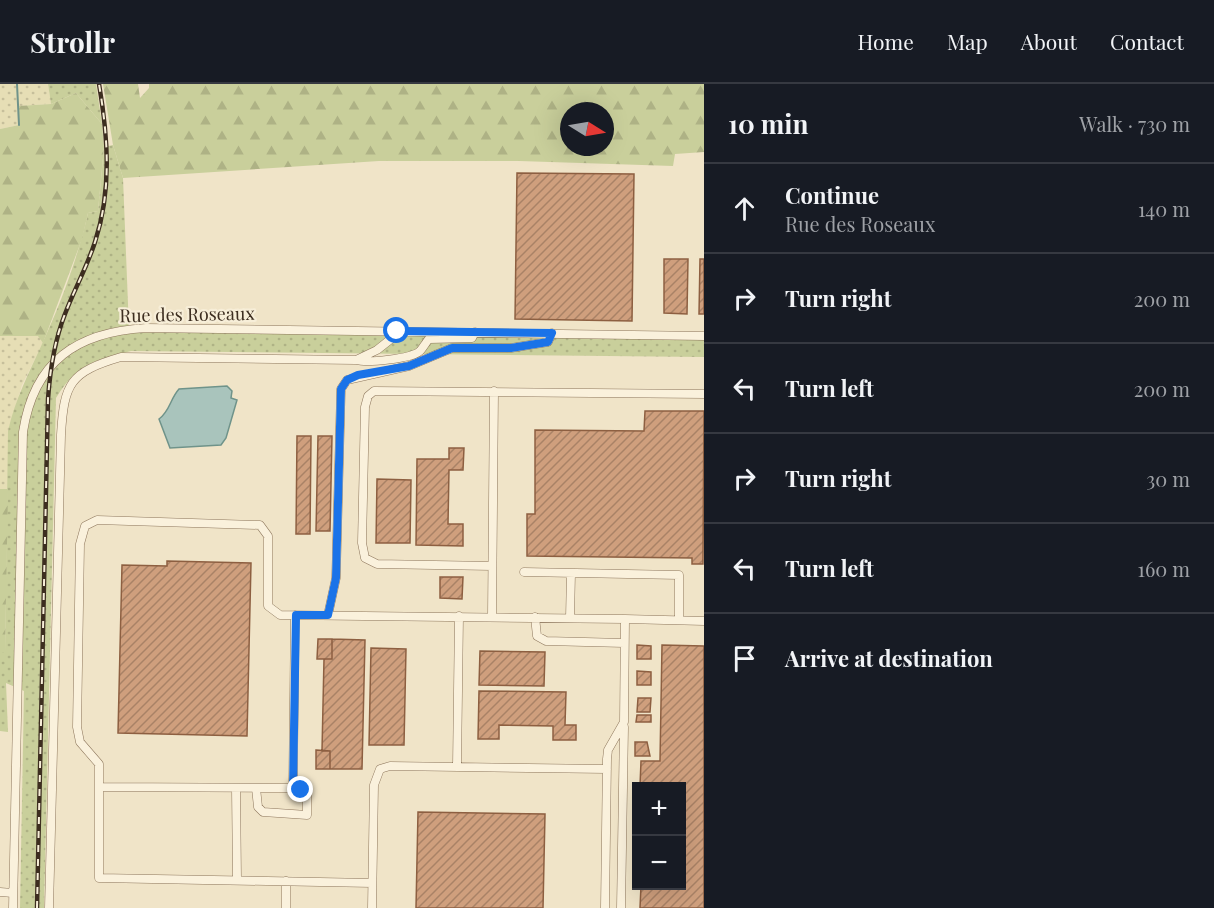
<!DOCTYPE html>
<meta charset="utf-8">
<style>
body{margin:0;font-family:"Playfair Display",serif;background:#20242c;color:#f1f3f6}
.controls{position:absolute;right:18px;bottom:18px;display:grid;overflow:hidden;border-radius:0px;box-shadow:0 6px 24px #0002}
.controls button{width:54px;height:54px;display:grid;place-items:center;padding:0;border:0;border-bottom:2px solid #363941;background:#171b24;color:#f1f3f6;font:30px sans-serif}
.compass{position:absolute;left:560px;top:18px;width:54px;height:54px;border-radius:50%;background:#171b24;box-shadow:0 6px 24px #0002;rotate:101deg}
.stop{position:absolute;width:18px;height:18px;margin:-14px;border:4px solid #1a73e8;border-radius:50%;background:#fff}
.stop.end{background:#1a73e8;border-color:#fff;box-shadow:0 2px 6px #0008}
.list{margin:0;padding:0;list-style:none}
h2{display:flex;justify-content:space-between;align-items:center;height:78px;margin:0;padding:0 24px;font-size:26px}
h2 small{font-size:20px;font-weight:400;color:#9ea1a6}
.list li{display:grid;grid-template-columns:39px 1fr auto;gap:18px;align-items:center;box-sizing:border-box;height:90px;padding:0 24px;border-top:2px solid #363941}
.list b{display:block;font-size:22px;white-space:nowrap}
.list p{margin:0;font-size:20px;white-space:nowrap;color:#9ea1a6}
.list em{font-size:20px;font-style:normal;color:#9ea1a6}
.icon{flex:none;width:33px;height:33px;fill:none;stroke:currentColor;stroke-width:2;stroke-linecap:round;stroke-linejoin:round}
.map{position:relative;flex:none;width:704px;height:824px;overflow:hidden}
header{display:flex;align-items:center;gap:36px;box-sizing:border-box;height:84px;padding:0 30px;background:#171b24;border-bottom:2px solid #363941}
header strong{font-size:28px}
nav{display:flex;gap:33px;margin-inline-start:auto;font-size:21px}
main{display:flex}
aside{flex:1;background:#171b24}
.map>svg:first-child{display:block}
</style>
<header>
<strong>Strollr</strong>
<nav><a>Home</a><a>Map</a><a>About</a><a>Contact</a></nav>
</header>
<main>
<div class="map">
<svg width="704" height="824" viewBox="0 0 704 824">
<defs>
<pattern id="farmland-dots" width="8" height="8" patternUnits="userSpaceOnUse" patternTransform="scale(1.5)"><rect width="8" height="8" fill="#e6deb5"/><path d="M2 2h.1M6 6h.1" fill="none" stroke="#c6bf9b" stroke-width="1.8" stroke-linecap="round"/></pattern>
<pattern id="grass-dots" width="8" height="8" patternUnits="userSpaceOnUse" patternTransform="scale(1.5)"><rect width="8" height="8" fill="#c9cf9b"/><path d="M2 2h.1M6 6h.1" fill="none" stroke="#aeb285" stroke-width="1.8" stroke-linecap="round"/></pattern>
<pattern id="forest-firs" width="22" height="20" patternUnits="userSpaceOnUse" patternTransform="scale(1.5)"><rect width="22" height="20" fill="#c9cf9b"/><path d="M5 1l3.5 6h-7zM16 11l3.5 6h-7z" fill="#aeb285"/></pattern>
<pattern id="building-hatch" width="6" height="6" patternUnits="userSpaceOnUse" patternTransform="scale(1.5)"><rect width="6" height="6" fill="#cf9f7d"/><path d="M-1 1l2-2M0 6l6-6M5 7l2-2" fill="none" stroke="#a98266"/></pattern>
</defs>
<rect width="100%" height="100%" fill="#f0e4c8"/>
<path fill="url(#farmland-dots)" d="M0 0H48L51 20 19 22V41L0 45Z
M0 252H39L43 259 22 301 8 347V405H0Z"/>
<path fill="url(#grass-dots)" d="M48 0H96L102 40 76 9 51 20Z
M113 61 123 94 129 245 704 252V273L131 267C93 277 78 279 56 314L44 824H20L24 607 6 599 8 648 0 647V568L5 567 8 347C15 315 29 289 42 260 61 219 78 173 88 129L98 127 104 63Z"/>
<path fill="url(#forest-firs)" fill-rule="evenodd" d="M103 0H138L140 14 149 4V0H704V68L675 70 673 82 519 77H379L123 94 113 61ZM569 27H605V63H569Z
M76 9 102 40 104 63 98 127 88 129 82 155 43 259 38 252H0V45L19 41 18 22 51 20Z
M0 405H8L5 568H0Z"/>
<path fill="#a9c4bc" stroke="#6f938a" stroke-width="1.5" d="M227 302 232 307 231 314 237 316 226 354 221 361 170 364 159 335C170 327 170 315 179 305Z"/>
<g fill="none" stroke-linecap="round" stroke-linejoin="round">
<path stroke="#6f938a" stroke-width="2" d="M17 0 19 41"/>
</g>
<path fill="url(#building-hatch)" stroke="#8d5f41" stroke-width="1.5" d="M517 89 634 90 632 237 515 235Z
M664 175H688L687 230 664 229Z
M700 175H704V230H699Z
M645 327H704L703 480H692V474L527 472V430H535V346L644 347Z
M297 352H311L310 450H296Z
M318 352H332L330 447H316Z
M449 364H464L463 386H449L448 440H463V462L416 461 417 375H449Z
M377 395 411 396 410 459H376Z
M167 477 251 479 247 652 118 649 122 481 167 482Z
M440 493H463L462 515 440 514Z
M318 555H332V575H317Z
M332 555 365 556 362 685H330V667H322L324 575H332Z
M637 561 651 562V575H637Z
M662 561 704 562V824H640L641 802H682V702H640L641 677H660Z
M371 564 406 565 404 661H369Z
M480 567 545 568 544 602 479 601Z
M637 587 651 588V601H637Z
M479 607 566 608 565 641H576V656H553V642L499 641V655H478Z
M638 614H651L650 628H637Z
M637 631H651V638H636Z
M635 658H647L650 672H635Z
M316 666 330 667V685H316Z
M418 728 545 730 543 824H416Z"/>
<g fill="none" stroke-linecap="round" stroke-linejoin="round">
<g stroke="#8d765c" stroke-width="9">
<path id="minor" d="M356 276C367 279 411 275 420 267 423 264 426 258 429 255L472 254 475 248
M492 482 377 480 365 474 362 459 365 323 368 312 374 307 704 310
M524 488 679 491V536
M328 531 336 494 341 305 347 296 409 282 452 264H511L548 258 552 249
M492 533 494 307
M535 533 537 552 546 557 624 559
M570 534 571 489
M457 683 459 532
M100 703 293 704 307 711V731L263 728 258 723 256 704
M236 704 237 796
M293 704 295 531
M372 799 99 794V680L80 658 77 643 80 460 85 442 97 436 260 441 268 452V522L280 531 625 535
M0 808 13 809
M13 824 23 348C34 277 77 248 146 244L704 252
M49 824 61 351C64 299 70 288 121 273L356 276 377 266 401 247
M286 824V797
M372 824 374 701 380 685 390 682 607 685
M605 824 607 675 608 666 624 638 625 535 704 537
M621 824 624 643"/>
</g>
<use href="#minor" stroke="#faf1dc" stroke-width="8"/>
<g stroke="#3d2e20" stroke-width="4.5">
<path id="rail" d="M37 824 48 315C50 286 54 258 65 230 74 206 87 183 95 158 112 106 108 53 99 0"/>
</g>
<use href="#rail" stroke="#f7eed8" stroke-width="2" stroke-dasharray="7" stroke-linecap="butt"/>
</g>
<g fill="none" stroke-linecap="round" stroke-linejoin="round">
<path stroke="#1a73e8" stroke-width="8" d="M301 706 293 704 296 531H328L336 494 341 305 347 296 358 291 409 282 452 264H511L548 258 552 249 397 247"/>
</g>
<g text-anchor="middle" stroke-width="4.5" stroke-linejoin="round" paint-order="stroke">
<g font-size="18" fill="#3d2e20" stroke="#f7eed8">
<text transform="translate(187 231) rotate(-1)" y="6">Rue des Roseaux</text>
</g>
</g>
</svg>
<div class="controls">
<button>+</button>
<button>−</button>
</div>
<svg class="compass" viewBox="-18 -18 36 36"><path d="M0-13l5 13h-10z" fill="#e53935"/><path d="M0 13l5-13h-10z" fill="#9ea1a6"/></svg>
<div class="stop" style="left:397px;top:247px"></div>
<div class="stop end" style="left:301px;top:706px"></div>
</div>
<aside>
<h2>10 min<small>Walk · 730 m</small></h2>
<ul class="list">
<li><svg class="icon" aria-label="ahead" viewBox="0 0 24 24"><path d="M12 20V5M6 11l6-6 6 6"/></svg><div><b>Continue</b><p>Rue des Roseaux</p></div><em>140 m</em></li>
<li><svg class="icon" aria-label="right" viewBox="0 0 24 24"><path d="M7 20v-9h11M14 6l5 5-5 5"/></svg><div><b>Turn right</b></div><em>200 m</em></li>
<li><svg class="icon" aria-label="left" viewBox="0 0 24 24"><path d="M17 20v-9H6M10 6l-5 5 5 5"/></svg><div><b>Turn left</b></div><em>200 m</em></li>
<li><svg class="icon" aria-label="right" viewBox="0 0 24 24"><path d="M7 20v-9h11M14 6l5 5-5 5"/></svg><div><b>Turn right</b></div><em>30 m</em></li>
<li><svg class="icon" aria-label="left" viewBox="0 0 24 24"><path d="M17 20v-9H6M10 6l-5 5 5 5"/></svg><div><b>Turn left</b></div><em>160 m</em></li>
<li><svg class="icon" aria-label="arrive" viewBox="0 0 24 24"><path d="M6 21V4h12l-3 4 3 4H6"/></svg><div><b>Arrive at destination</b></div></li>
</ul>
</aside>
</main>
